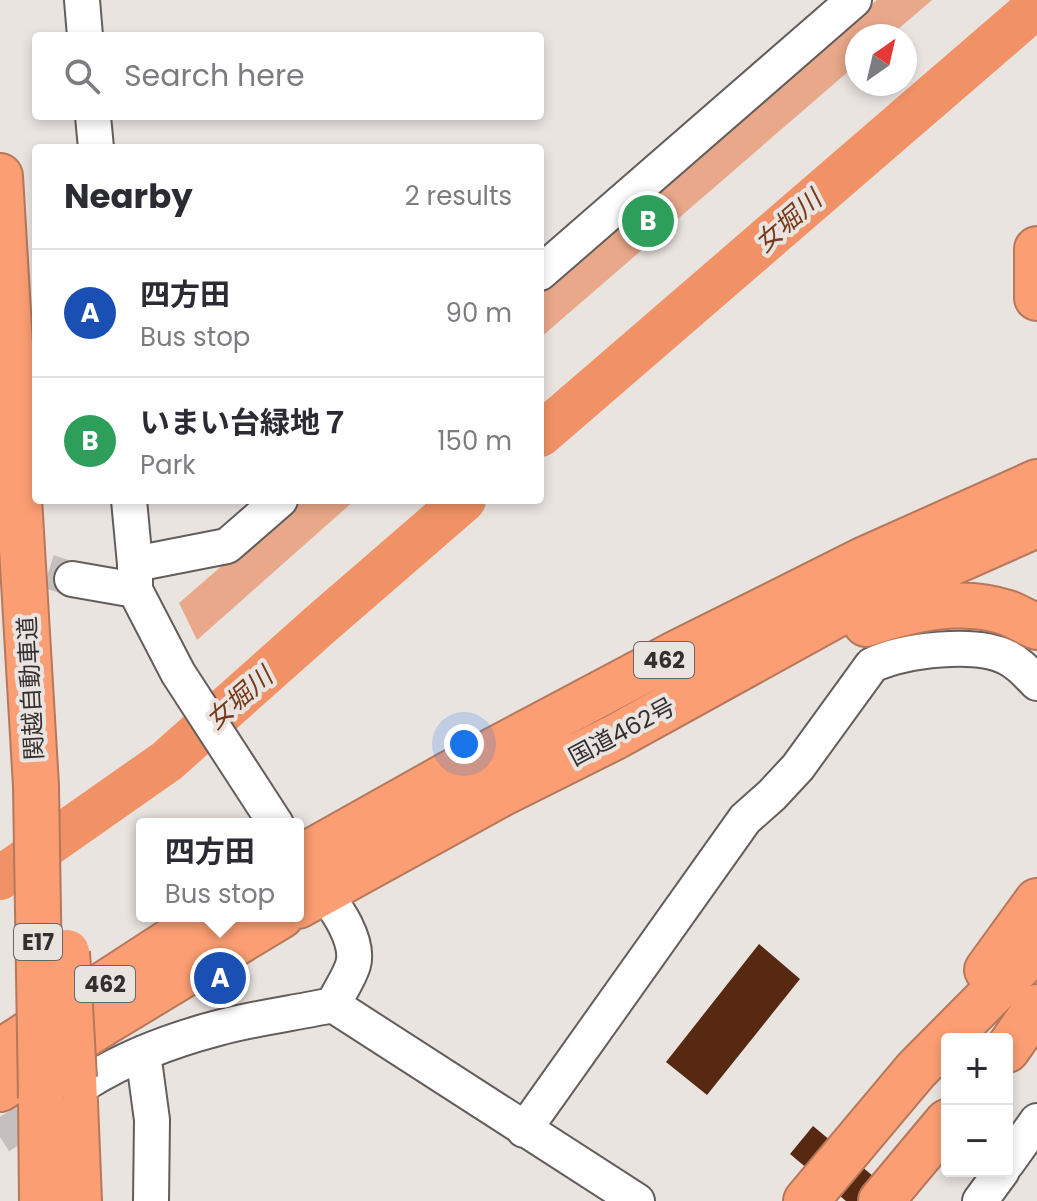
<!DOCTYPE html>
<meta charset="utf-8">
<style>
body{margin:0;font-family:Poppins,"Noto Sans JP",sans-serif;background:#f7f7f7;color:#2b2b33}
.controls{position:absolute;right:24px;bottom:24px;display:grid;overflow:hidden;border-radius:8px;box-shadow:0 4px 12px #0003}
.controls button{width:72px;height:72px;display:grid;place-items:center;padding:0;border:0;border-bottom:2px solid #e1e1e2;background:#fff;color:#2b2b33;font:40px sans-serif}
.compass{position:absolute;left:845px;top:24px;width:72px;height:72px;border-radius:50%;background:#fff;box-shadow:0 4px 12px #0003;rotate:34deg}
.you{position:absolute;left:464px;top:744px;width:28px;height:28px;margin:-20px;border:6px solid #fff;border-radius:50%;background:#1a73e8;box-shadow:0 0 0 12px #1a73e833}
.badge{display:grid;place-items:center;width:52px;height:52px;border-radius:50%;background:#0a6dd5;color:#fff;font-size:26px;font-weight:700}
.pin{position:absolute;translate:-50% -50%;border:4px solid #fff;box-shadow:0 2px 8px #0006}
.popup{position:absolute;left:136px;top:818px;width:168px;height:104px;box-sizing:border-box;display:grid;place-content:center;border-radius:8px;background:#fff;filter:drop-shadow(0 2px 6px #0005);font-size:26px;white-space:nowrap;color:#7c7c81}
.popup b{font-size:30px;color:#2b2b33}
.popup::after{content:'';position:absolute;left:50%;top:100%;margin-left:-16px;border:16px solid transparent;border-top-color:#fff}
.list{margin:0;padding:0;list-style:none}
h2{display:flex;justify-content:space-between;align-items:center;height:104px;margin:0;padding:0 32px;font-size:34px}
h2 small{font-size:26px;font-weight:400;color:#7c7c81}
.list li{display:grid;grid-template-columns:52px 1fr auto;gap:24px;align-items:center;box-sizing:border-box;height:128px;padding:0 32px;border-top:2px solid #e1e1e2}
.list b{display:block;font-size:30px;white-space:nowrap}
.list p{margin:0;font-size:26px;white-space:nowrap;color:#7c7c81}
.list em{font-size:26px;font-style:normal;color:#7c7c81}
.icon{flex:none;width:44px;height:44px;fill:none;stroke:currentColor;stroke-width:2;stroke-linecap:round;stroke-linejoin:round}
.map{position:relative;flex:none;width:1037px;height:1201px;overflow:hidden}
.search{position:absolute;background:#fff;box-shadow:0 4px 12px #0003;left:32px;top:32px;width:512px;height:88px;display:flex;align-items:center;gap:20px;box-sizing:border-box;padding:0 28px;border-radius:8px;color:#7c7c81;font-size:30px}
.panel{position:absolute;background:#fff;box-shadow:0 4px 12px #0003;left:32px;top:144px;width:512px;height:360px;border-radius:8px}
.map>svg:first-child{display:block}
</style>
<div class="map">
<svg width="1037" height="1201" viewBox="0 0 1037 1201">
<rect width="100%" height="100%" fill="#eae4e1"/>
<path fill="#e9a88a" d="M877 0H932L890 36H857V64L540 338V291Z
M298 500H355L197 640 179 603Z"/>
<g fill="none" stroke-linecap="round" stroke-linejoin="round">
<path stroke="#f09265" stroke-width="44" d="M540 435 1037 6
M0 878 167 761 322 623 464 500"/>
</g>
<path fill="#572911" d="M759 944 800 979 707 1095 666 1062Z
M813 1126 903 1201H846L790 1154Z"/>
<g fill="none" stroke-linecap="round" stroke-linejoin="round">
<path stroke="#c5c0bd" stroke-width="34" stroke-dasharray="34 17" stroke-linecap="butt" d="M0 556 72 579
M0 1137 56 1101"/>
<g stroke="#635d5b" stroke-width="38">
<path id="minor" d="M82 0 85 36
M93 116 96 148
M540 273 854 0
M129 500 135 564V590L178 673 276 824
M135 564 227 546 280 500
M72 579 135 590
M311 874C327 897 361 936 353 965 349 978 339 992 333 1005
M143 1053 152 1120 151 1201
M87 1082C127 1057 172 1040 218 1028 255 1018 295 1013 333 1005L637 1201
M524 1130 745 819 772 795 798 767 872 665C905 650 976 641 1008 658 1020 664 1028 674 1037 683
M1007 1163 1037 1121
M980 1201 1002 1171"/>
</g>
<g stroke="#b5785b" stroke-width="48">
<path id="highway" d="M0 176 36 786
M1037 249V298
M866 624C912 609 961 597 1008 613 1018 617 1028 623 1037 627
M298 859 451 773 677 653 863 560 1037 482
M298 906 503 793 615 737 845 610 1037 525
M987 970 1037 901
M1007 1050 1037 1007
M0 1052 209 916
M74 1078 79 1201
M0 1089 104 1023 281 916
M41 1098 42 1201
M806 1201 916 1070 1037 948
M881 1201 947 1122"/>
</g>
<use href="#minor" stroke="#fff" stroke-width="34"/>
<use href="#highway" stroke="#fb9e73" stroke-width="44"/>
<g stroke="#b5785b" stroke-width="48" stroke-linecap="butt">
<path id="highway-bridge" d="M36 786 41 1098
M67 952 74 1078"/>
</g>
<use href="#highway-bridge" stroke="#fb9e73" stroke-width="44"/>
</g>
<g text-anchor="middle" stroke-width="8" stroke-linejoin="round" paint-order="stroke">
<g fill="#eae4e1" stroke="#6a6664" stroke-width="2">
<rect x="634" y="642" width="60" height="36" rx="6"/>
<rect x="14" y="924" width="48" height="36" rx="6"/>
<rect x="75" y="966" width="60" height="36" rx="6"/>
</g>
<g font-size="22" font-weight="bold" fill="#33302f">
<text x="664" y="668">462</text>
<text x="38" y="950">E17</text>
<text x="105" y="992">462</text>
</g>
<g font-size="24" fill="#33302f" stroke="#eae4e1">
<text transform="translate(31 688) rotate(-93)" y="8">関越自動車道</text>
<text transform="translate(622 732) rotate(-28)" y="8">国道462号</text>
</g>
<g font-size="26" font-style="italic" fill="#763a1b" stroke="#eae4e1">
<text transform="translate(788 221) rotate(-41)" y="9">女堀川</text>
<text transform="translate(239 698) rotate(-41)" y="9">女堀川</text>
</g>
</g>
</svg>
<div class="controls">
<button>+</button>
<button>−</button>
</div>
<svg class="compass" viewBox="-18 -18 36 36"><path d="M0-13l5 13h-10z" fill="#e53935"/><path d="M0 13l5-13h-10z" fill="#7c7c81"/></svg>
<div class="you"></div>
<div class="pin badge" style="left:220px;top:978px;background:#1a4fb4">A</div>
<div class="popup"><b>四方田</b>Bus stop</div>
<div class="pin badge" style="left:648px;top:221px;background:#2e9e5b">B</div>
<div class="search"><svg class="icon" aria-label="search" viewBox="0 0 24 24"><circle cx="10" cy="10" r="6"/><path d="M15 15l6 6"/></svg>Search here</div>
<section class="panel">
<h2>Nearby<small>2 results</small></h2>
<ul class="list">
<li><span class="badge" style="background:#1a4fb4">A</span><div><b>四方田</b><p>Bus stop</p></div><em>90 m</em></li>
<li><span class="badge" style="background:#2e9e5b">B</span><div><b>いまい台緑地７</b><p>Park</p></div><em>150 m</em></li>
</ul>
</section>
</div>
